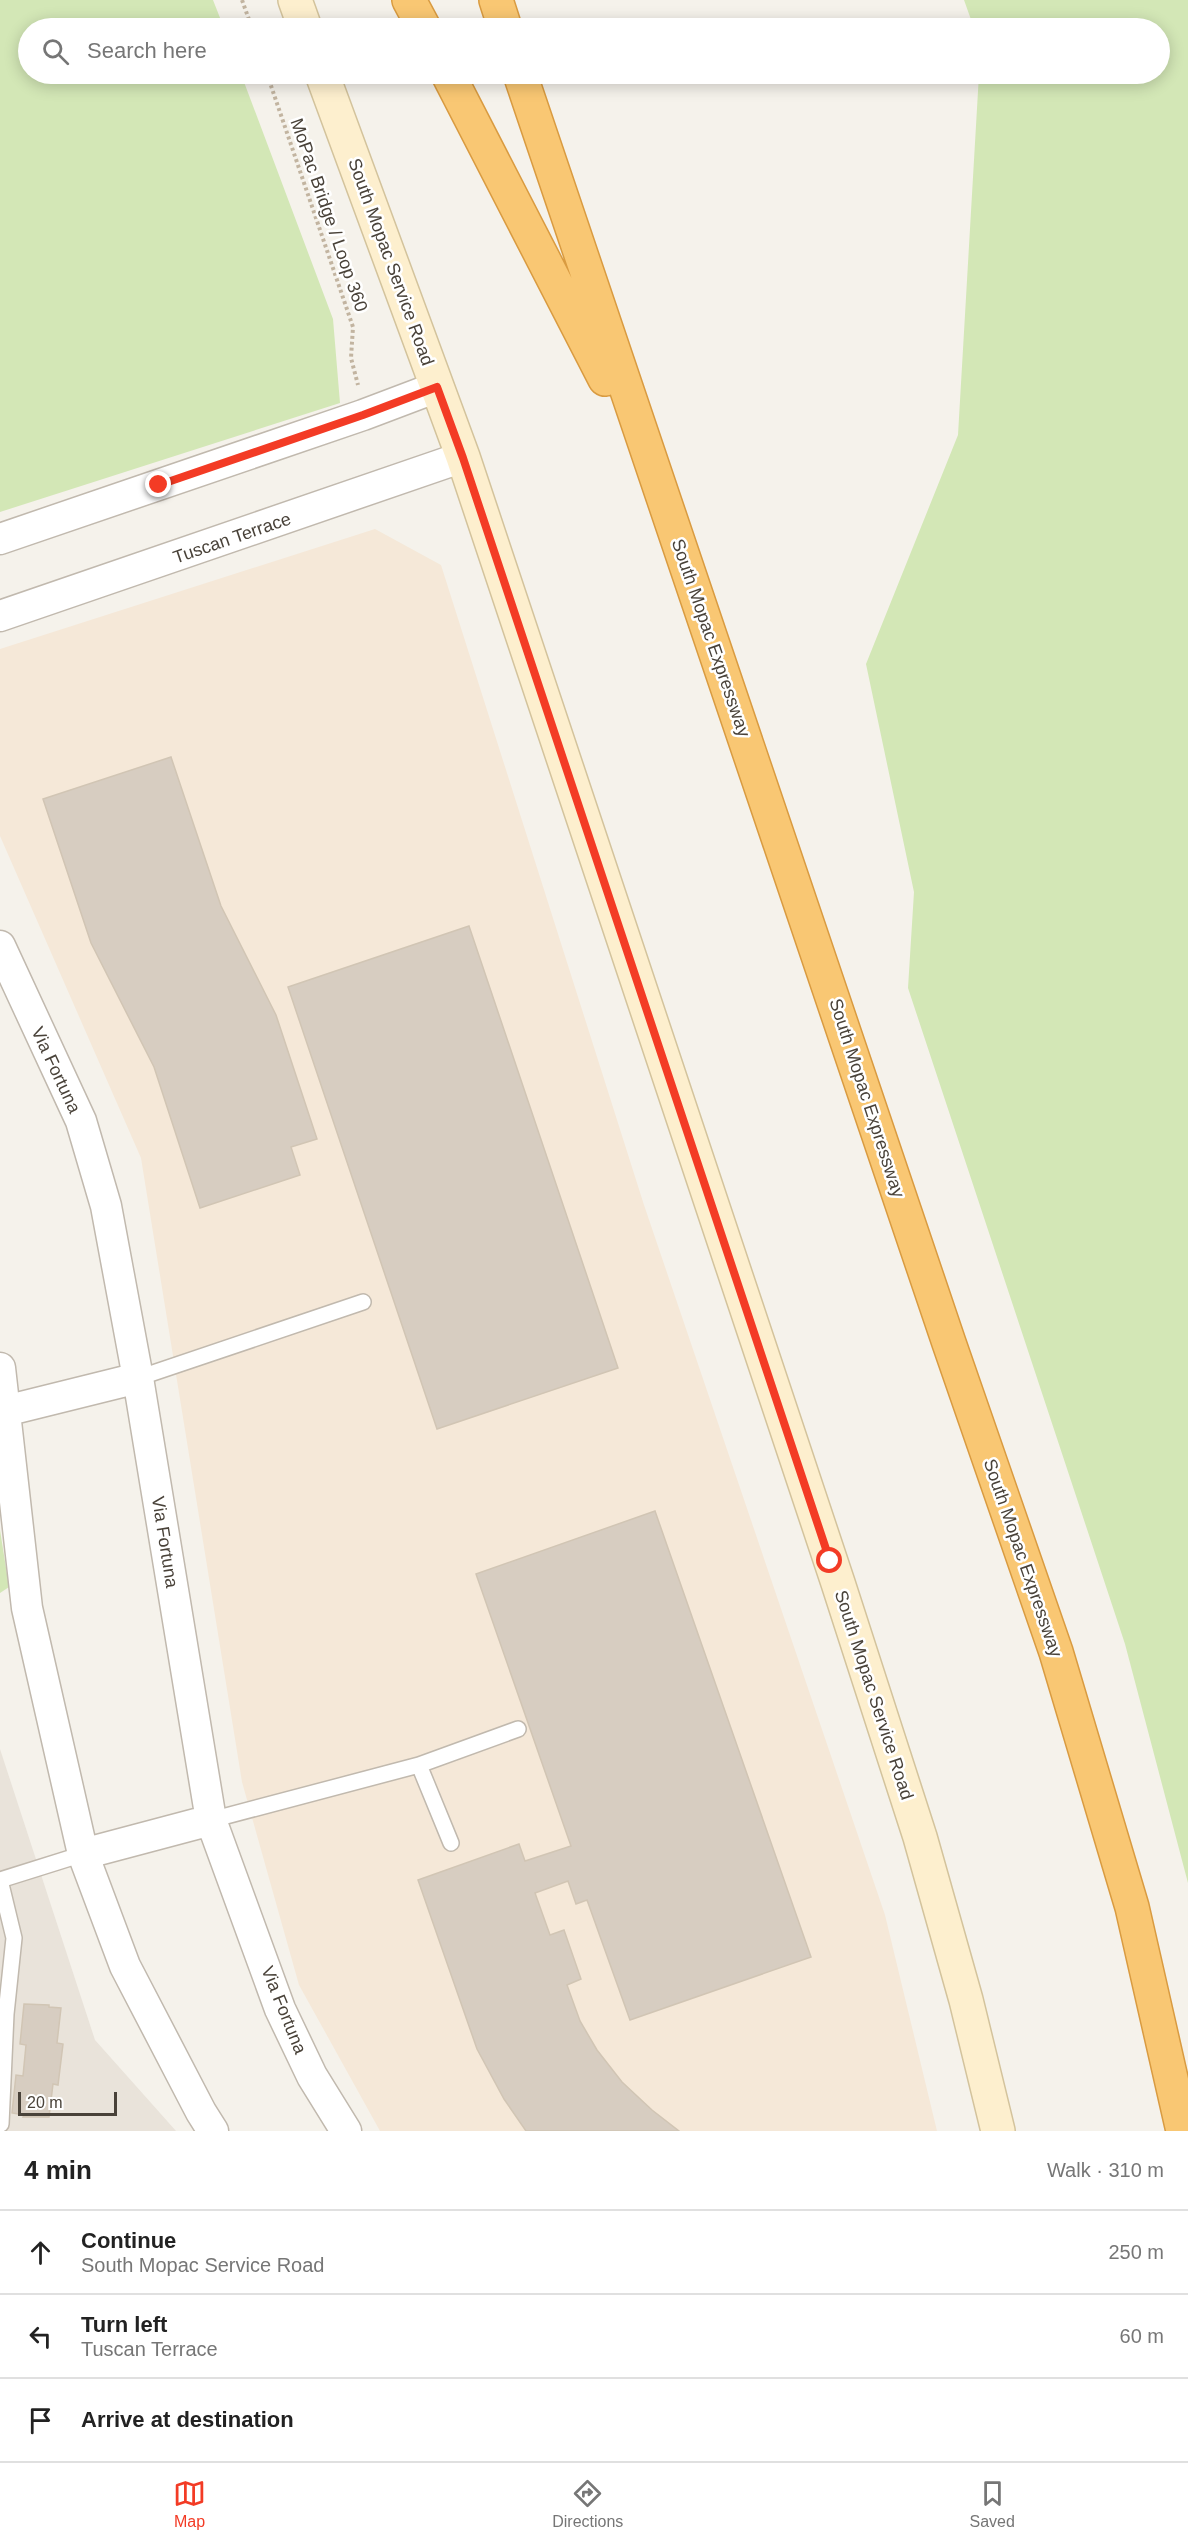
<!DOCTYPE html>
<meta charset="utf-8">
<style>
body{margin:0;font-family:Helvetica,sans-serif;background:#f2f2f2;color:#222}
.scale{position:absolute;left:18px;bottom:15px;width:99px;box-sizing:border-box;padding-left:6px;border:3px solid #494239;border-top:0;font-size:16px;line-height:21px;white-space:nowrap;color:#494239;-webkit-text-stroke:4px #fff;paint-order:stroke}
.stop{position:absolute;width:18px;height:18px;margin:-14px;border:4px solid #f33b25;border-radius:50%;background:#fff}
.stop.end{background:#f33b25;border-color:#fff;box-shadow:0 2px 6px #0008}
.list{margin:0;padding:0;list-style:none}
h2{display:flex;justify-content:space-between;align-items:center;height:78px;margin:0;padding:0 24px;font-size:26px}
h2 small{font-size:20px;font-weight:400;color:#767676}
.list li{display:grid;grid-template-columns:39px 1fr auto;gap:18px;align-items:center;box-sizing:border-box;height:84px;padding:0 24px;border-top:2px solid #e0e0e0}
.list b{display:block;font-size:22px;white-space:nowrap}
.list p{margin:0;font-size:20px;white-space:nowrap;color:#767676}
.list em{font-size:20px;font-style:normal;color:#767676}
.icon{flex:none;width:33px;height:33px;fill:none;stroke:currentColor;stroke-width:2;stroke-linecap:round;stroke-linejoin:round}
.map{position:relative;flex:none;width:1188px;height:2131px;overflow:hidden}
.search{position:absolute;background:#fff;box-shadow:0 3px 15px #0003;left:18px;right:18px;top:18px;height:66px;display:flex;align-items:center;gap:15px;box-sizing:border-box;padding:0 21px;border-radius:33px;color:#767676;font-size:22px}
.sheet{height:330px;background:#fff}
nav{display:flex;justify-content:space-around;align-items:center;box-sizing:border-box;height:84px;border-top:2px solid #e0e0e0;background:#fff;font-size:16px;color:#767676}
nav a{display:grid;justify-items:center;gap:3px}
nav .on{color:#f33b25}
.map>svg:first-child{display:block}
</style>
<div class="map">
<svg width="1188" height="2131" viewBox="0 0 1188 2131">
<rect width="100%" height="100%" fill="#f5f2eb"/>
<path fill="#e9e3da" d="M0 1749 95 2040 176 2131H0Z"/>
<path fill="#f5e8d8" d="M375 529 441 565 644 1205 885 1915 937 2131H380L299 1985 242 1782 141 1158 0 836V649Z"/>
<path fill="#d3e7b6" d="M0 0H213L224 28H28V74H241L333 319 340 403 0 512Z
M964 0H1188V1883L1125 1644 908 988 914 892 866 664 958 435 979 74H1160V28H974Z
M0 1530 9 1587 0 1593Z"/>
<path fill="#d7cdc1" stroke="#d1c5b4" stroke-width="1.5" d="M171 757 221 906 276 1015 317 1139 291 1147 300 1175 200 1208 154 1067 91 943 43 799Z
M469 926 618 1368 437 1429 288 987Z
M655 1511 811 1957 630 2020 587 1900 576 1904 568 1881 535 1893 550 1935 564 1930 581 1979 567 1985 580 2021 597 2050 622 2082 652 2110 679 2131H526L504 2099 477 2049 418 1880 519 1844 525 1861 571 1846 476 1574Z
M24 2004 49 2005V2007L61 2008 57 2043 63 2044 58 2085 53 2084 49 2117H23L24 2115 12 2113 16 2075 23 2076 26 2045 20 2044Z"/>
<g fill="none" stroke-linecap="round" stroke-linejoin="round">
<g stroke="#c1b9ae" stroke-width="18">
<path id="service" d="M138 1378 363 1302
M419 1765 518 1729
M211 1820 419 1765 451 1843
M0 1880 14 1938 6 2014 1 2124
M0 1880 83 1854"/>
</g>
<g stroke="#c1b9ae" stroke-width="33">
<path id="minor" d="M0 539 363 415 437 387
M0 616 463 457
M0 946 81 1121 106 1206 138 1378 211 1820 280 2009 312 2076 346 2131
M0 1368 27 1608 83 1854 125 1966 201 2112 213 2131
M5 1411 138 1378
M83 1854 211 1820"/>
</g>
<g stroke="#d3c39c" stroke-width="36">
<path id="secondary" d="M295 0 305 28
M322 74 463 457 838 1583 920 1837 966 2000 998 2131"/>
</g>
<g stroke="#d99b41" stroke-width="36">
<path id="motorway" d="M409 0 424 28
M496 0 505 28
M448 74 605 379
M520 74 949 1343 1056 1652 1132 1907 1183 2131"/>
</g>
<path stroke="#c2b4a0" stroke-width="4" stroke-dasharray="3 3" stroke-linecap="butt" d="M242 0 252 28
M267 74 353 327 351 358 358 385"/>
<use href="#service" stroke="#fff" stroke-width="15"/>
<use href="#minor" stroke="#fff" stroke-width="30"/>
<use href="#secondary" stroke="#fdefce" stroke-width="33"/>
<use href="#motorway" stroke="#f9c773" stroke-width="33"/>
</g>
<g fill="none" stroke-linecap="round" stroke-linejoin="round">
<path stroke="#f33b25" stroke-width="8" d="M159 485 363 415 437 387 463 458 830 1561"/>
</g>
<g text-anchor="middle" stroke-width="5" stroke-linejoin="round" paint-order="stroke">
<g font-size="18" fill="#494239" stroke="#fff">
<text transform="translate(329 215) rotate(71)" y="6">MoPac Bridge / Loop 360</text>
<text transform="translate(391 262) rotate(70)" y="6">South Mopac Service Road</text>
<text transform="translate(232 538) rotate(-19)" y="6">Tuscan Terrace</text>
<text transform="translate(711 638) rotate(71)" y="6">South Mopac Expressway</text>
<text transform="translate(56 1070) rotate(65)" y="6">Via Fortuna</text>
<text transform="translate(867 1098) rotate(72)" y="6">South Mopac Expressway</text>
<text transform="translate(165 1542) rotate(81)" y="6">Via Fortuna</text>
<text transform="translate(1023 1558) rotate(71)" y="6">South Mopac Expressway</text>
<text transform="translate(874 1695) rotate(72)" y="6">South Mopac Service Road</text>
<text transform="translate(284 2010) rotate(68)" y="6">Via Fortuna</text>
</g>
</g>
</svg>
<div class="scale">20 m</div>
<div class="stop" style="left:830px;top:1561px"></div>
<div class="stop end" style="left:159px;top:485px"></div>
<div class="search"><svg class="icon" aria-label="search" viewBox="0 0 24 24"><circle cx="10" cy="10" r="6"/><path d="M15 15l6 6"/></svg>Search here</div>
</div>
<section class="sheet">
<h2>4 min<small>Walk · 310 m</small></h2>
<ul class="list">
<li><svg class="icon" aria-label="ahead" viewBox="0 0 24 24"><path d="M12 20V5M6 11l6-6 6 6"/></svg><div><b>Continue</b><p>South Mopac Service Road</p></div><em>250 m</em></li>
<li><svg class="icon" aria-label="left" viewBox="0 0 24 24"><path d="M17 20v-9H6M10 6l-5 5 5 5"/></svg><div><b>Turn left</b><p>Tuscan Terrace</p></div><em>60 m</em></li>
<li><svg class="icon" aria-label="arrive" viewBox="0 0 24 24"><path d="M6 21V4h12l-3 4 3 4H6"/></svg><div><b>Arrive at destination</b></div></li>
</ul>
</section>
<nav>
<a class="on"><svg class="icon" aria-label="map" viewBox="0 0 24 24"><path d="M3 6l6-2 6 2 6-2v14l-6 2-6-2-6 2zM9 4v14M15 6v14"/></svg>Map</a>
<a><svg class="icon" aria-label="directions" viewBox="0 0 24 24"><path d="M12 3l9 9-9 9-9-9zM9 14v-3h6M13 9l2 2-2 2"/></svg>Directions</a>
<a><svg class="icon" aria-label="saved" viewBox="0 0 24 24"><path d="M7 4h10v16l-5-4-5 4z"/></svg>Saved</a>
</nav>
